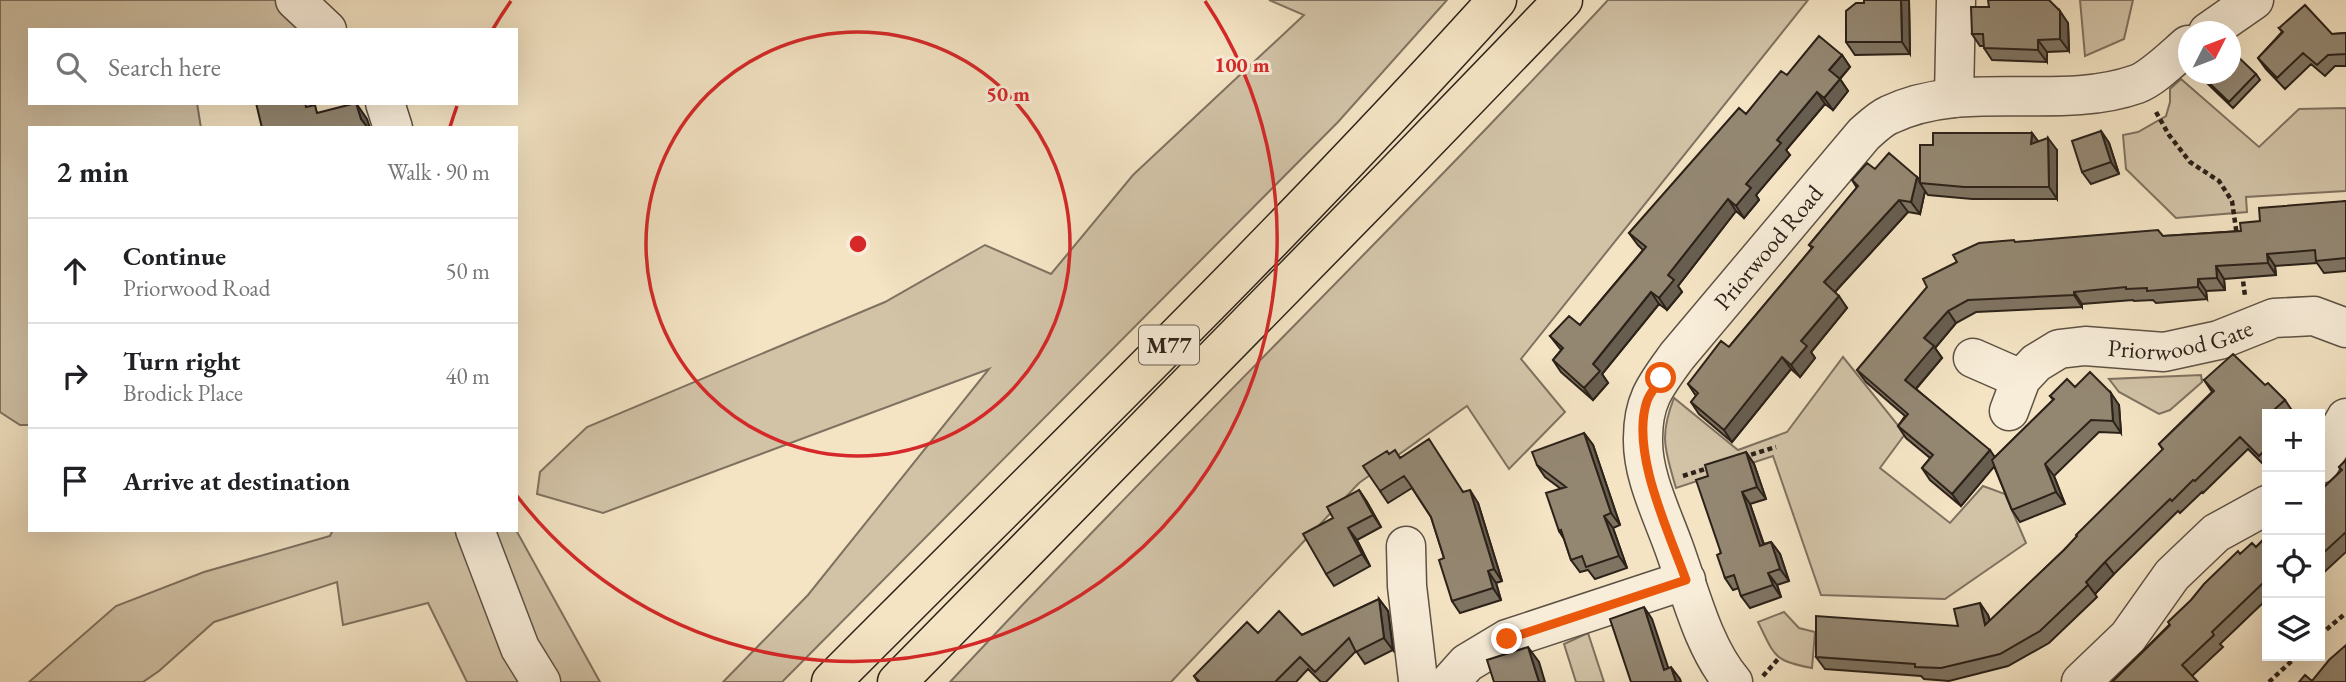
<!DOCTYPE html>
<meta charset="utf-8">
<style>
body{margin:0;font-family:"EB Garamond",serif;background:#f2f2f2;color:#202124}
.controls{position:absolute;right:21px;bottom:21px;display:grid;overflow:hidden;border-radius:0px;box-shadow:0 7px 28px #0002}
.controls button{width:63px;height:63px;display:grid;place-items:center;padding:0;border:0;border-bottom:2px solid #e0e0e0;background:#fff;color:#202124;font:35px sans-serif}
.compass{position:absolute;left:2178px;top:21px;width:63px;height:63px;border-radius:50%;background:#fff;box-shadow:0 7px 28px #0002;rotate:48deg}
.stop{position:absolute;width:21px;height:21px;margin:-16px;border:5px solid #ea580c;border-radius:50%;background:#fff}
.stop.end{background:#ea580c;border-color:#fff;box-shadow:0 2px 7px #0008}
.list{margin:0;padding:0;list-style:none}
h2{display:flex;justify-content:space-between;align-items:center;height:91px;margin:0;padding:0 28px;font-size:30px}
h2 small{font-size:23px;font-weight:400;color:#757577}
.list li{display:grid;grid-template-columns:46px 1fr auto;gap:21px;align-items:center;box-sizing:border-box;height:105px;padding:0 28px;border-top:2px solid #e0e0e0}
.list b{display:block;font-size:26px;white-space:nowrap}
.list p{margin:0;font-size:23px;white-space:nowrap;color:#757577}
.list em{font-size:23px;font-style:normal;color:#757577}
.icon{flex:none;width:38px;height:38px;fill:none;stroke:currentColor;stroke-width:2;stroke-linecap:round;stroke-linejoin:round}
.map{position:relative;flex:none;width:2346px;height:682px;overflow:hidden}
.search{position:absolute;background:#fff;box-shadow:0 7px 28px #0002;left:28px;top:28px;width:490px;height:77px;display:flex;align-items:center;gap:18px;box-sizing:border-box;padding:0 24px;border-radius:0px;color:#757577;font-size:26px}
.panel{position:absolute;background:#fff;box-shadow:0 7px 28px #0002;left:28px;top:126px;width:490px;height:406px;border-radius:0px}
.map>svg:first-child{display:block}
</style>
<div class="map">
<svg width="2346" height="682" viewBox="0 0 2346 682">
<rect width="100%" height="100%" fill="#f4e4c4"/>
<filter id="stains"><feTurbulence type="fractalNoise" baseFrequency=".00286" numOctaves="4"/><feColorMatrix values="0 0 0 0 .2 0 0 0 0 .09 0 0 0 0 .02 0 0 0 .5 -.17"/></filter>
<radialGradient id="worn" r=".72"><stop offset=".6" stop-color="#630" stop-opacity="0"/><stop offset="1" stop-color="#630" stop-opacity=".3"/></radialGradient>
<path fill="#d2c3a7" stroke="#7f7260" stroke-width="2" d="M0 0H276L307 30H30V103H197L201 128H30V425H20L0 412Z
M1269 0H1447L1338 122 782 682H723L808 595 989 369 603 513 537 494 540 472 587 427 885 302 985 245 1051 274 1133 175 1304 15Z
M1608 0H1808L1521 359 1565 412 1509 469 1467 406 1359 483 1171 682H950C1165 451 1393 231 1608 0Z
M2080 0H2133L2124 39 2085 56Z
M2181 79 2259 147 2299 109 2346 108V191L2246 197 2247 212 2176 218 2126 169 2123 135 2138 132 2166 116 2170 102V89Z
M1843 357 1905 434 1880 468 1950 523 1983 486 2005 494 2026 543 1945 599 1821 595 1773 456 1676 488C1665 450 1659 436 1674 398L1738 450 1787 432Z
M2201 375 2202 382 2170 410 2159 414 2119 392 2109 379Z
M333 530H516L600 682H467L428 603 343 625 337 582 214 622 159 671 143 682H29L116 606 204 572 330 536Z
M1784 612 1799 628 1815 632 1812 668C1773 661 1775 656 1758 622Z
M1588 633 1604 682H1576L1564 644Z"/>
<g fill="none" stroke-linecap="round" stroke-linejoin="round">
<g stroke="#5e5244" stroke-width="41">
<g id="minor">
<path d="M295 0 327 30"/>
<path d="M2208 32 2254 0"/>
<path d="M1954 98 1956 0"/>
<path d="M385 103 393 128"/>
<path d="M1973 358 2021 379"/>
<path id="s1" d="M2009 411 2021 379 2036 363 2059 349 2085 346 2164 352 2219 340 2274 318 2314 316 2346 328"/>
<path d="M2320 464 2346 418"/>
<path d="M475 530 520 648 541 682"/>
<path d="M1406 546 1407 586 1418 680"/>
<path d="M1450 682 1467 663 1507 639 1686 580"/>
<path id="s2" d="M1733 682C1703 648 1689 588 1673 545 1661 512 1642 474 1643 438 1643 400 1656 385 1677 356L1864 134C1872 127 1880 119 1889 115 1966 78 2058 112 2137 84 2153 78 2175 56 2188 45"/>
<path d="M2081 682 2128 637 2172 575 2216 533 2267 505"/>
</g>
</g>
<g stroke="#2c2219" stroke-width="41">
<path id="highway" d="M831 682C1055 457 1284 236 1497 0
M897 682 1394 175 1563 0"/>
</g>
<path stroke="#2c2219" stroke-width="4.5" stroke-dasharray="5 3.5" stroke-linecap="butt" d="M2156 112 2169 135 2190 162 2219 181 2232 201 2237 236
M2242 273 2245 296
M1743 457 1776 447
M1683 476 1711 467
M2320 635 2346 613
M1763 676 1779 658
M2269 682 2297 656"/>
<use href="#minor" stroke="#f8edd9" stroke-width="38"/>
<use href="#highway" stroke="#f4e4c4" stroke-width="38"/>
</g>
<path fill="#7f7462" stroke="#2c2219" stroke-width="2" d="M1864 0H1909L1910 54 1855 55 1846 42 1864 3Z
M2068 23 2069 51 2047 52V62L1992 60 1984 48V46H1980L1972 34Z
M2279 28 2332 34 2346 33V66H2335L2325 76 2311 64 2285 89 2266 69 2258 58 2282 32Z
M1842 55 1850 67 1840 79 1848 91 1833 110 1825 104 1786 150 1790 155 1756 195 1759 200 1744 218 1736 211 1678 286 1682 292 1667 310 1659 304 1602 374 1608 383 1593 400 1561 372 1553 360 1561 350 1550 336 1580 325 1643 250 1638 245 1629 233 1746 114 1787 75Z
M2256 74 2260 80 2233 108 2208 84 2204 78Z
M2101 131 2109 143 2119 174 2091 184 2082 172Z
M2032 133 2038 142 2057 150V199H1972L1928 195 1925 191 1920 214 1908 212 1835 292 1847 308 1811 352 1815 358 1800 377 1791 369 1732 442 1699 414 1691 402 1696 396 1688 384 1729 347 1812 248 1809 245 1857 188 1852 180 1875 169 1917 177 1920 180 1933 145Z
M2346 201V271L2324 273 2317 263 2275 266 2276 275 2224 279 2225 290 2206 291 2207 299 2156 303 2153 300 2134 301 2133 300 2082 304V307L1976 312 1956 323 1935 348 1942 358 1916 389 1995 457 2053 400 2050 396 2075 387 2119 405 2121 433 2099 432 2054 476 2065 504 2020 522 2012 510 1994 466 1961 506 1930 480 1922 468 1930 458 1906 438 1898 426 1905 416 1866 382 1857 370 1957 262 2016 242 2163 236 2241 231 2260 221Z
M2204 380 2265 385 2285 400 2293 412 2290 414H2267V468L2248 449 2203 493 2202 492 2180 513 2178 511 2114 574 2095 594 2097 597 2049 643 2008 666 1949 681 1924 679 1921 676 1825 669 1816 657 1958 626 1988 615 1990 621 2064 550 2163 450 2159 444 2212 392Z
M1584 433 1593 445 1620 525 1613 528 1627 568 1595 579 1588 570 1580 572 1571 560 1564 539 1559 531 1561 489 1545 477 1537 465Z
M1746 452 1754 464 1766 499 1750 504 1764 544 1771 542 1780 554 1789 581 1777 585 1781 597 1750 608 1741 596 1739 588 1733 590 1725 578 1708 476Z
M1389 454 1400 457 1464 492 1478 503 1502 581 1496 583 1501 600 1460 613 1452 601 1444 558 1431 517 1412 488 1388 503 1380 491Z
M2346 460V552L2320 576V491L2341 471 2339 467Z
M1359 490 1367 502 1381 527 1357 540 1370 566 1334 586 1326 574 1333 518Z
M2267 536V599L2220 644 2223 647 2192 676 2112 682 2240 554 2256 547Z
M1379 599 1388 611 1393 650 1365 664 1356 651 1326 682H1321L1308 669 1296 682H1198L1194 676 1258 633 1302 635Z"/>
<path fill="#685e50" stroke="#2c2219" stroke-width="2" d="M1901 0H1909L1910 54 1902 42Z
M2060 11 2068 23 2069 51 2060 39Z
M2038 40 2047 52V62L2038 50Z
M1842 55 1850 67 1837 82 1829 70Z
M1840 79 1848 91 1833 110 1824 98Z
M1817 92 1825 104 1786 150 1790 155 1756 195 1759 200 1744 218 1736 206 1746 184 1777 140Z
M356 103 367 119 370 128H367L361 119Z
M2101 131 2109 143 2119 174 2111 162Z
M2032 133 2041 145 2031 144Z
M2048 138 2057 150V199L2049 187Z
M1917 177 1922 184 1920 183 1925 191 1920 214 1911 202Z
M1728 199 1736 211 1678 286 1682 292 1667 310 1659 298 1668 275Z
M1899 200 1908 212 1833 294 1824 282Z
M2267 254 2275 266 2276 275 2268 263Z
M2216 266 2224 279 2225 290 2217 278Z
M2198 279 2206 291 2207 299 2198 287Z
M1651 292 1659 304 1602 374 1608 383 1593 400 1584 388 1593 364Z
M2074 292 2082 304V307L2074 295Z
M1839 296 1847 308 1811 352 1815 358 1800 377 1791 365 1801 341Z
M1948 311 1956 323 1935 348 1942 358 1913 392 1905 380 1924 338Z
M1782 357 1791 369 1732 442 1724 430Z
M2111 393 2119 405 2121 433 2113 421Z
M1584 433 1593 445 1620 525 1611 513Z
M1990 450 1998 462 1961 506 1952 494Z
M1746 452 1754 464 1766 499 1757 487Z
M2045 464 2054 476 2065 504 2056 492Z
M1359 490 1367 502 1381 527 1373 515Z
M1470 490 1478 503 1502 581 1494 569Z
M1742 492 1750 504 1768 558 1760 546Z
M1604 516 1613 528 1627 568 1619 556Z
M1348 528 1357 540 1370 566 1362 554Z
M1771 542 1780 554 1789 581 1780 569Z
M2105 562 2114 574 2095 594 2086 582Z
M1488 571 1496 583 1501 600 1493 588Z
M1768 573 1777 585 1781 597 1773 585Z
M1379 599 1388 611 1393 650 1384 638Z
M1980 603 1988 615 1994 637 1985 625Z
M1644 607 1652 619 1673 682 1664 670Z
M1528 647 1539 662 1545 682H1539Z
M1671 667 1680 679 1681 682H1676Z"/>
<path fill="#948772" stroke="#2c2219" stroke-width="2" d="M1864 0H1901L1902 42H1846V11L1856 3H1864Z
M1988 0H2049L2060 11V39L2038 40V50L1984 48 1983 34H1972L1971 7H1989Z
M2305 5 2332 34 2346 33V54L2328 55 2317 65 2303 53 2277 78 2258 58 2283 32 2279 28Z
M1819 36 1842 55 1829 70 1840 79 1824 98 1817 92 1777 140 1781 143 1746 184 1751 188 1736 206 1728 199 1668 275 1674 280 1659 298 1651 292 1593 364 1600 371 1584 388 1553 360 1563 348 1550 336 1569 316 1580 325 1646 247 1629 233 1739 108 1746 114 1781 71 1787 75Z
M2230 50H2231L2256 74 2229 102 2204 78 2208 74H2230Z
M256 103H305L306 107 315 105 317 113 356 103 361 119 368 128H262Z
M2101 131 2111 162 2082 172 2072 141Z
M1933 133H2032L2031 144 2048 138 2049 187H1964L1920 183V145H1933Z
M1889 153 1917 177 1911 202 1899 200 1824 282 1839 296 1801 341 1807 346 1791 365 1782 357 1724 430 1691 402 1698 393 1688 384 1721 341 1729 347 1813 247 1809 245 1858 186 1852 180 1867 163 1875 169Z
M2346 201V258L2316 261 2315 250 2267 254 2268 263 2216 266 2217 278 2198 279V287L2147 291V288L2126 289V287L2074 292V295L1968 300 1948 311 1924 338 1934 346 1905 380 1990 450 1952 494 1922 468 1933 455 1898 426 1908 414 1857 370 1927 287 1923 279 1957 262 1953 255 1979 243 2014 240 2015 242 2158 230 2163 236 2241 231 2240 223 2260 221 2259 208Z
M2233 354 2265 385 2268 383 2285 400 2274 410 2279 414H2267V448L2259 456 2240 437 2195 481 2193 480 2172 501 2170 499 2105 562 2086 582 2088 585 2040 631 2000 654 1941 668 1915 667V664L1816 657V616L1958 626 1954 609 1980 603 1985 625 2064 550 2077 536 2076 535 2163 449 2159 444 2214 391 2204 380Z
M2090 372 2111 393 2113 421 2091 420 2045 464 2056 492 2012 510 1992 460 2054 399 2050 396 2067 379 2075 387Z
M1584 433 1611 513 1604 516 1619 556 1586 567 1582 556 1571 560 1561 530 1559 531 1546 493 1566 487 1537 465 1532 452Z
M1429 439 1463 492 1470 490 1494 569 1488 571 1493 588 1452 601 1439 560 1444 558 1431 517 1409 483 1404 476 1380 491 1363 466 1387 451 1389 454 1395 450 1400 458Z
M1746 452 1757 487 1742 492 1760 546 1771 542 1780 569 1768 573 1773 585 1741 596 1734 575 1725 578 1717 555 1721 553 1696 480 1708 476 1705 465Z
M2346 460V532L2320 556V491L2342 470 2339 467Z
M1359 490 1373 515 1348 528 1362 554 1326 574 1303 534 1333 518 1327 507Z
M2267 536V586L2264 582 2212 632 2214 635 2182 665 2198 682H2112L2170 625 2168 622 2191 600 2204 584 2238 551 2240 554 2252 543 2256 547Z
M1379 599 1384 638 1356 652 1349 638 1315 672 1300 657 1275 682H1200L1194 676 1247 622 1258 633 1279 611 1302 635Z
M1644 607 1664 670 1671 667 1676 682H1631L1610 619Z
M2346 645V682H2299L2305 675 2312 681 2329 660Z
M1528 647 1539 682H1494L1487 660Z"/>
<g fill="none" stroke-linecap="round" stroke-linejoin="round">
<path stroke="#ea580c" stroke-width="9" d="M1507 639 1686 580C1669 532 1630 452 1647 401 1650 393 1657 385 1661 378"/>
</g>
<g fill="none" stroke="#d62828" stroke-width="3.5">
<circle cx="858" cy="244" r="212"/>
<path d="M450 127A424 424 0 0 1 457 106M493 29A424 424 0 0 1 511 1M1205 1A424 424 0 0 1 517 496"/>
</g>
<g text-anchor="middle" stroke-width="6" stroke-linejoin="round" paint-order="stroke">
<rect fill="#f8edd9" stroke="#695f53" stroke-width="2" x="1139" y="325.5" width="60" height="39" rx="5"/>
<g font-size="23" font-weight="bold" fill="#2c2219">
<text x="1169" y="353">M77</text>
</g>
<g font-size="24" fill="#2c2219" stroke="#f8edd9">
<text dy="8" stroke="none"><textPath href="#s2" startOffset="495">Priorwood Road</textPath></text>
<text dy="8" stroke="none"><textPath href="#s1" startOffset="206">Priorwood Gate</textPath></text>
</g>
</g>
<circle cx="858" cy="244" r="10" fill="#d62828" stroke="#f8edd9" stroke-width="3.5"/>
<g font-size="21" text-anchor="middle" font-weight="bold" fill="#d62828" stroke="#f8edd9" stroke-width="6" stroke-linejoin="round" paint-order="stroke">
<text x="1242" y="72">100 m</text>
<text x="1008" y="101">50 m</text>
</g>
<rect width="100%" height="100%" filter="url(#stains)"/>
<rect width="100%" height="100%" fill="url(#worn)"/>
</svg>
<div class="controls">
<button>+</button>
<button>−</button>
<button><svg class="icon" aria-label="locate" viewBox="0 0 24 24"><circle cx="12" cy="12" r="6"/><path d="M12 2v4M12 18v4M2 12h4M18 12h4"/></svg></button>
<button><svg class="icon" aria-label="layers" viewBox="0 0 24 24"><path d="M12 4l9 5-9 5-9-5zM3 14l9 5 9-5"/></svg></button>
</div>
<svg class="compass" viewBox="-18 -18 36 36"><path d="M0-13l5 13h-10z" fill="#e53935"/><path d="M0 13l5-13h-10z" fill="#757577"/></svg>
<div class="stop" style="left:1661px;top:378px"></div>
<div class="stop end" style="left:1507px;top:639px"></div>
<div class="search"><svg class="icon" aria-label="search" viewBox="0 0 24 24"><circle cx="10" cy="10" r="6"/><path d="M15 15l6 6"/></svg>Search here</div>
<section class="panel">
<h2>2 min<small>Walk · 90 m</small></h2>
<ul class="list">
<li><svg class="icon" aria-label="ahead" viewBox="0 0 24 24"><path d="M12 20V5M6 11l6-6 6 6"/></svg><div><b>Continue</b><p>Priorwood Road</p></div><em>50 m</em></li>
<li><svg class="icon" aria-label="right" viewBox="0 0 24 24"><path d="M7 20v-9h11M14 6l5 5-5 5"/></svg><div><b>Turn right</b><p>Brodick Place</p></div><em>40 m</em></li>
<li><svg class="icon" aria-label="arrive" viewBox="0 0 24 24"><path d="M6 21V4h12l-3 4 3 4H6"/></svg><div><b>Arrive at destination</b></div></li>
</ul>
</section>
</div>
